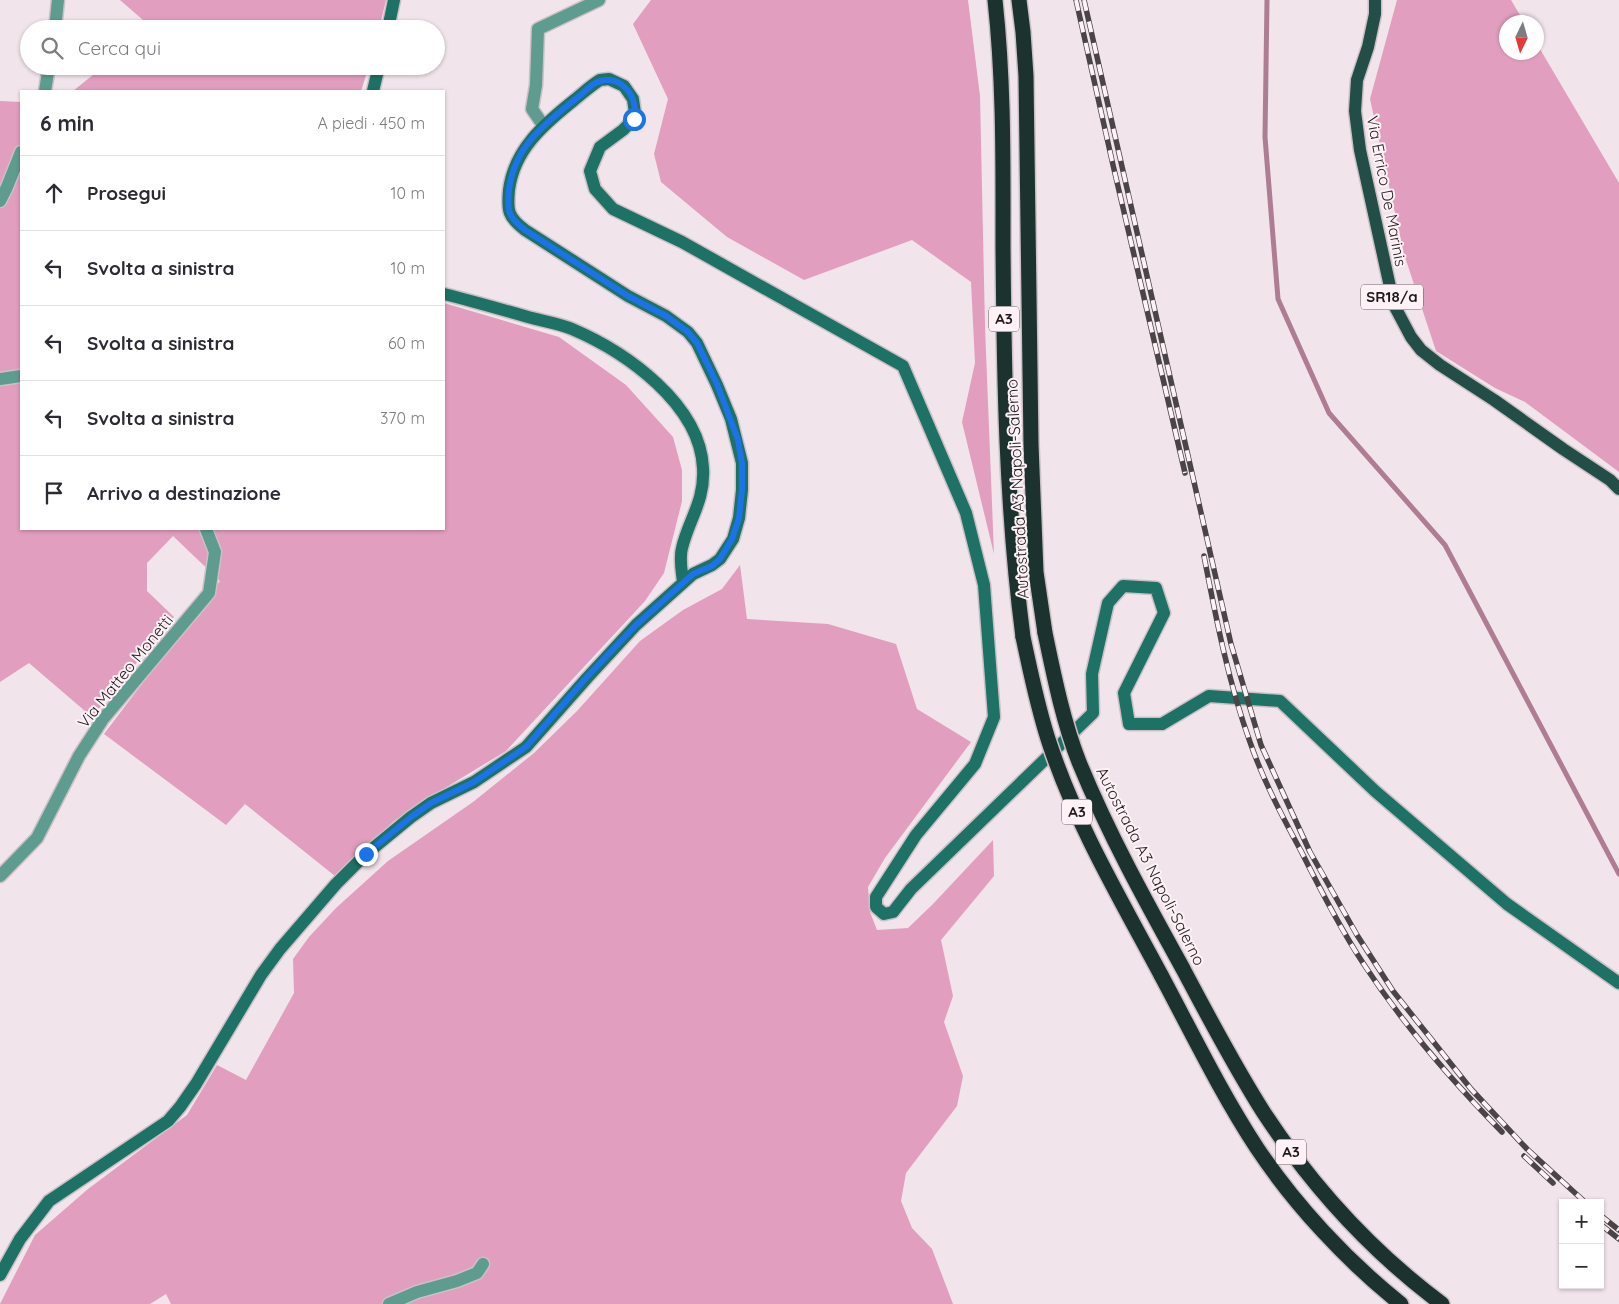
<!DOCTYPE html>
<html lang="it">
<meta charset="utf-8">
<style>
body{margin:0;font-family:Quicksand,sans-serif;background:#f2f2f3;color:#2b2b33}
.controls{position:absolute;right:15px;bottom:15px;display:grid;overflow:hidden;border-radius:0px;box-shadow:0 1px 4px #0004}
.controls button{width:45px;height:45px;display:grid;place-items:center;padding:0;border:0;border-bottom:1px solid #e1e1e2;background:#fff;color:#2b2b33;font:25px sans-serif}
.compass{position:absolute;left:1499px;top:15px;width:45px;height:45px;border-radius:50%;background:#fff;box-shadow:0 1px 4px #0004;rotate:185deg}
.stop{position:absolute;width:15px;height:15px;margin:-11px;border:4px solid #1a73e8;border-radius:50%;background:#fff}
.stop.end{background:#1a73e8;border-color:#fff;box-shadow:0 1px 5px #0008}
.list{margin:0;padding:0;list-style:none}
h2{display:flex;justify-content:space-between;align-items:center;height:65px;margin:0;padding:0 20px;font-size:21px}
h2 small{font-size:16px;font-weight:400;color:#7c7c81}
.list li{display:grid;grid-template-columns:32px 1fr auto;gap:15px;align-items:center;box-sizing:border-box;height:75px;padding:0 20px;border-top:1px solid #e1e1e2}
.list b{display:block;font-size:19px;white-space:nowrap}
.list em{font-size:16px;font-style:normal;color:#7c7c81}
.icon{flex:none;width:28px;height:28px;fill:none;stroke:currentColor;stroke-width:2;stroke-linecap:round;stroke-linejoin:round}
.map{position:relative;flex:none;width:1619px;height:1304px;overflow:hidden}
.search{position:absolute;background:#fff;box-shadow:0 1px 4px #0004;left:20px;top:20px;width:425px;height:55px;display:flex;align-items:center;gap:12px;box-sizing:border-box;padding:0 18px;border-radius:28px;color:#7c7c81;font-size:19px}
.panel{position:absolute;background:#fff;box-shadow:0 1px 4px #0004;left:20px;top:90px;width:425px;height:440px;border-radius:0px}
.map>svg:first-child{display:block}
</style>
<div class="map">
<svg width="1619" height="1304" viewBox="0 0 1619 1304">
<rect width="100%" height="100%" fill="#f1e4ea"/>
<path fill="#e19ebe" d="M120 0H386L379 29H150L151 27Z
M651 0H968L980 96 985 327 994 554 962 422 975 363 971 282 912 240 804 280 727 237 661 182 654 154 668 99 633 24Z
M1397 0H1511L1524 22H1506V52H1536L1537 44 1619 183V472L1525 402 1495 388 1436 351 1404 254 1370 99Z
M104 66H369L361 91H73Z
M0 101 21 102V529H444V303L559 337 626 385 673 437 682 470V501L664 573 645 601 506 751 450 785 394 821 335 876 245 804 226 825 104 734 220 581 173 536 147 563V591L174 617 92 717 29 663 0 682Z
M740 565 747 619 828 624 896 644 917 709 971 742 885 858 868 887 870 912 877 930 908 928 933 904 993 840 994 876 941 940 953 996 944 1022 963 1076 957 1106 906 1173 901 1201 912 1228 932 1249 953 1304H171L166 1294 150 1304H0L35 1235 88 1189 187 1115 217 1065 246 1080 294 993 293 959 309 937 336 908 388 861 473 802 534 753 577 711 640 641 683 610 722 589Z"/>
<g fill="none" stroke-linecap="round" stroke-linejoin="round">
<path stroke="#ae7d94" stroke-width="5" d="M1267 0 1265 137 1278 299 1329 413 1445 545 1619 874"/>
<g stroke="#cbc0c5" stroke-width="15">
<path id="street" d="M55 29 58 0
M45 91 49 66
M543 125 532 109 536 85 538 29 599 0
M0 201 7 187 21 152
M0 379 21 376
M0 876 37 838 79 756 103 719 209 593 215 552 206 529
M389 1304 417 1292 457 1281 477 1273 483 1264"/>
</g>
<g stroke="#cbc0c5" stroke-width="15">
<path id="secondary" d="M388 29 394 0
M373 91 379 66
M444 294C472 301 500 309 528 317 542 321 558 323 572 329 626 352 700 404 703 468 705 501 689 519 682 548 679 559 682 572 683 582
M0 1275 20 1239 49 1201 168 1121 180 1107 196 1084 261 975 280 949 336 884 366 854 411 817 431 803 474 782 526 747 587 678 636 625 693 574 712 565 720 559 733 539 739 518 742 490V463L731 419 717 385 697 343 688 332 666 316 628 296 525 230C508 217 507 211 509 190 514 150 543 125 573 101 582 94 590 86 600 80L609 79 624 86 633 99 635 113 634 119 623 130 600 147 590 171 595 189 613 209 682 242 903 366 966 513 984 585 994 717 975 764 916 835 876 897V907L884 914 893 912 911 889 1093 713 1092 674 1108 603 1123 586 1156 588 1164 613 1124 693 1129 724H1162L1209 696 1280 701 1375 791 1507 904 1619 983"/>
</g>
<g stroke="#cbc0c5" stroke-width="15">
<path id="primary" d="M1375 0V14L1368 47 1357 80 1355 111 1360 150 1394 305 1411 337 1421 350 1440 365 1494 400 1563 449 1610 480 1619 489"/>
</g>
<g stroke="#cbc0c5" stroke-width="18">
<path id="highway" d="M995 0C1004 82 1003 163 1003 245 1004 376 1006 507 1023 637
M1019 0 1023 32 1026 76 1031 444 1036 572 1045 633
M1182 967C1208 1016 1234 1066 1264 1113 1312 1186 1371 1251 1442 1304
M1161 975C1192 1033 1221 1093 1257 1148 1295 1205 1347 1261 1401 1304"/>
</g>
<use href="#street" stroke="#5e9c8f" stroke-width="12"/>
<use href="#secondary" stroke="#1d7265" stroke-width="12"/>
<use href="#primary" stroke="#234e47" stroke-width="12"/>
<use href="#highway" stroke="#1b322e" stroke-width="15"/>
<g stroke="#4a4447" stroke-width="5.5">
<path id="rail" d="M1076 0 1113 165 1185 473
M1084 0 1231 644 1261 745 1310 852 1357 935 1393 991 1471 1089 1527 1149 1586 1203
M1204 556C1216 618 1228 681 1250 742 1263 780 1282 816 1301 851 1320 889 1340 928 1363 963 1403 1024 1451 1080 1502 1132
M1524 1156 1553 1183
M1600 1215 1619 1230
M1600 1224 1619 1239"/>
</g>
<use href="#rail" stroke="#fef2f7" stroke-width="4" stroke-dasharray="11" stroke-linecap="butt"/>
<g stroke="#cbc0c5" stroke-width="18" stroke-linecap="butt">
<path id="highway-bridge" d="M1045 633C1054 676 1063 721 1079 762 1108 833 1145 900 1182 967
M1023 637C1031 674 1038 710 1050 745 1077 826 1121 900 1161 975"/>
</g>
<use href="#highway-bridge" stroke="#1b322e" stroke-width="15"/>
</g>
<g fill="none" stroke-linecap="round" stroke-linejoin="round">
<path stroke="#1a73e8" stroke-width="6" d="M366 854 411 817 431 803 474 782 526 747 586 678 636 625 693 574 712 566 720 559 732 539 739 518 742 490V463L738 440 717 384 697 343 688 332 666 316 628 296 525 230C508 217 507 211 509 190 515 138 557 117 592 85 616 69 640 94 634 119"/>
</g>
<g text-anchor="middle" stroke-width="4" stroke-linejoin="round" paint-order="stroke">
<g fill="#fef2f7" stroke="#615b5e" stroke-width="1">
<rect x="1361" y="284.5" width="62" height="25" rx="4"/>
<rect x="989" y="306.5" width="30" height="25" rx="4"/>
<rect x="1062" y="799.5" width="30" height="25" rx="4"/>
<rect x="1276" y="1139.5" width="30" height="25" rx="4"/>
</g>
<g font-size="15" font-weight="bold" fill="#1e1a1c">
<text x="1392" y="302">SR18/a</text>
<text x="1004" y="324">A3</text>
<text x="1077" y="817">A3</text>
<text x="1291" y="1157">A3</text>
</g>
<g font-size="16" fill="#1e1a1c" stroke="#fef2f7">
<text transform="translate(1387 191) rotate(79)" y="6">Via Errico De Marinis</text>
<text transform="translate(1017 489) rotate(-93)" y="6">Autostrada A3 Napoli-Salerno</text>
<text transform="translate(125 671) rotate(-51)" y="6">Via Matteo Monetti</text>
<text transform="translate(1151 866) rotate(63)" y="6">Autostrada A3 Napoli-Salerno</text>
</g>
</g>
</svg>
<div class="controls">
<button>+</button>
<button>−</button>
</div>
<svg class="compass" viewBox="-18 -18 36 36"><path d="M0-13l5 13h-10z" fill="#e53935"/><path d="M0 13l5-13h-10z" fill="#7c7c81"/></svg>
<div class="stop" style="left:634px;top:119px"></div>
<div class="stop end" style="left:366px;top:854px"></div>
<div class="search"><svg class="icon" aria-label="search" viewBox="0 0 24 24"><circle cx="10" cy="10" r="6"/><path d="M15 15l6 6"/></svg>Cerca qui</div>
<section class="panel">
<h2>6 min<small>A piedi · 450 m</small></h2>
<ul class="list">
<li><svg class="icon" aria-label="ahead" viewBox="0 0 24 24"><path d="M12 20V5M6 11l6-6 6 6"/></svg><div><b>Prosegui</b></div><em>10 m</em></li>
<li><svg class="icon" aria-label="left" viewBox="0 0 24 24"><path d="M17 20v-9H6M10 6l-5 5 5 5"/></svg><div><b>Svolta a sinistra</b></div><em>10 m</em></li>
<li><svg class="icon" aria-label="left" viewBox="0 0 24 24"><path d="M17 20v-9H6M10 6l-5 5 5 5"/></svg><div><b>Svolta a sinistra</b></div><em>60 m</em></li>
<li><svg class="icon" aria-label="left" viewBox="0 0 24 24"><path d="M17 20v-9H6M10 6l-5 5 5 5"/></svg><div><b>Svolta a sinistra</b></div><em>370 m</em></li>
<li><svg class="icon" aria-label="arrive" viewBox="0 0 24 24"><path d="M6 21V4h12l-3 4 3 4H6"/></svg><div><b>Arrivo a destinazione</b></div></li>
</ul>
</section>
</div>
